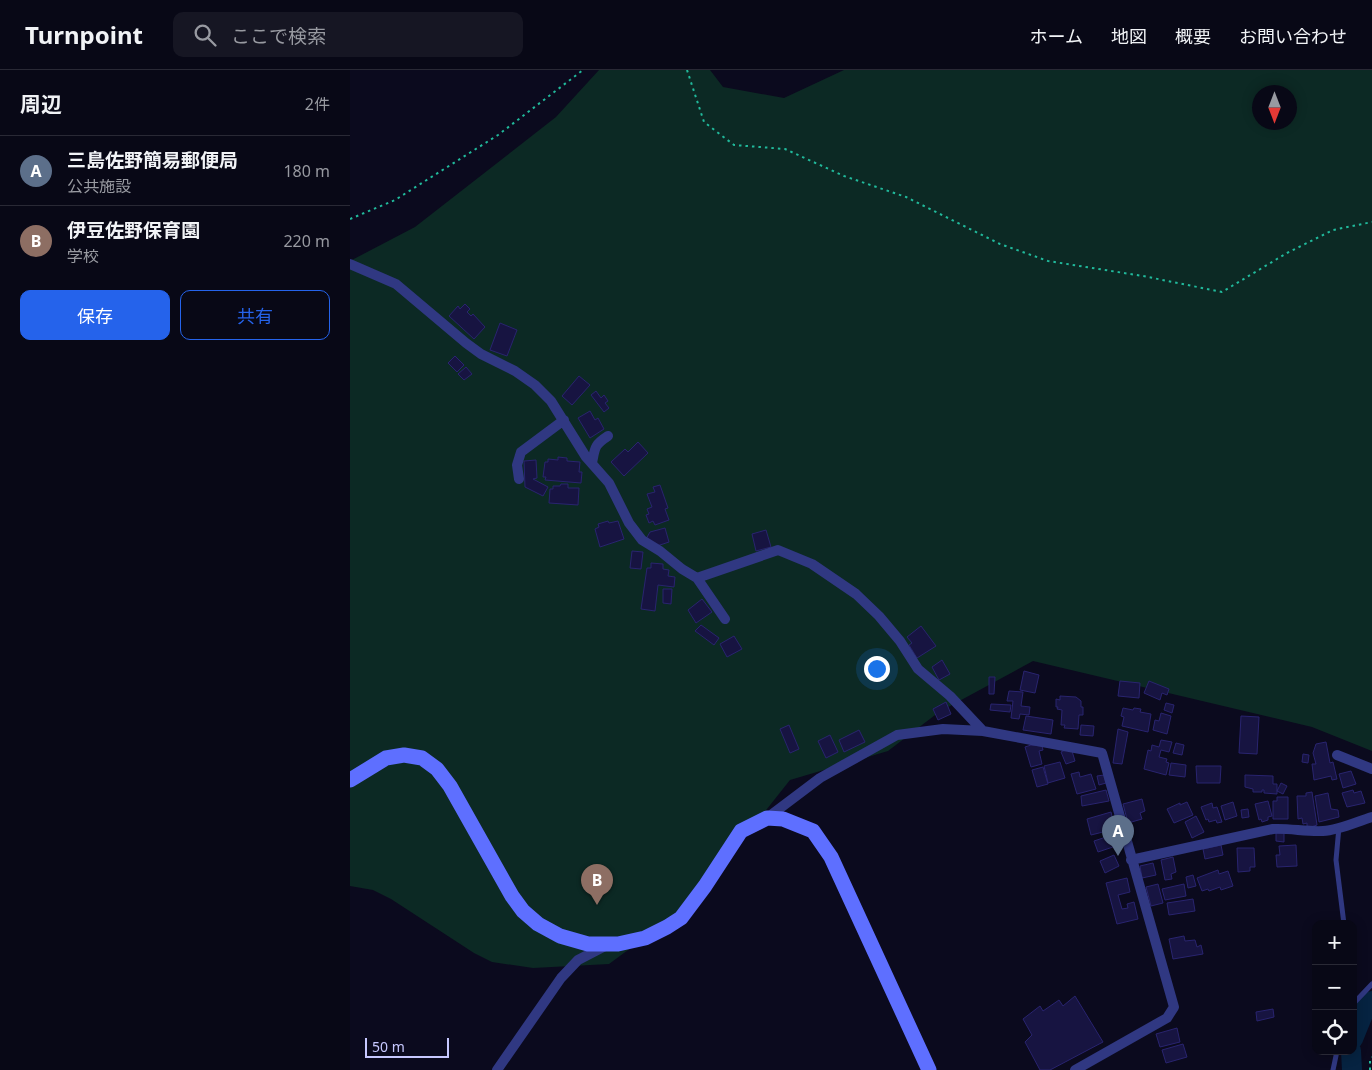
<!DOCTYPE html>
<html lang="ja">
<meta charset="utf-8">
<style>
body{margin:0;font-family:"Noto Sans","Noto Sans JP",sans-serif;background:#161623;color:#f1f3f6}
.controls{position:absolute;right:15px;bottom:15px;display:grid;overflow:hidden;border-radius:10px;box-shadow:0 2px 12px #0003}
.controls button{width:45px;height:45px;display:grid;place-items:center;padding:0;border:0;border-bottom:1px solid #292935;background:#080816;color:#f1f3f6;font:25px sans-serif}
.compass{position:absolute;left:902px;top:15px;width:45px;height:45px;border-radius:50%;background:#080816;box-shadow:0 2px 12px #0003;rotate:180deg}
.scale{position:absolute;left:15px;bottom:12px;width:84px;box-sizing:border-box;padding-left:5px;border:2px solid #c7c8ff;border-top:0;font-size:14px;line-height:18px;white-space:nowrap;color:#c7c8ff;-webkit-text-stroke:4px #0b0a1e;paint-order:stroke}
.you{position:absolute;left:526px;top:598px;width:18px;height:18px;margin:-12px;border:4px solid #fff;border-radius:50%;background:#1a73e8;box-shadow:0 0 0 8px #1a73e833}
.badge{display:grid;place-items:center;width:32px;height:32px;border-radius:50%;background:#2563eb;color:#fff;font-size:16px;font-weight:700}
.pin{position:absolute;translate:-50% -41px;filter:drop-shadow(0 1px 2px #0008)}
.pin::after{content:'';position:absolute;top:26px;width:18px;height:15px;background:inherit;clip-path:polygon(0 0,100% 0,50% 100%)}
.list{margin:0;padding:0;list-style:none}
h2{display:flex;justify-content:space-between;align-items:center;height:65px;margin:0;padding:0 20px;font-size:21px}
h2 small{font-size:16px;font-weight:400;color:#989aa1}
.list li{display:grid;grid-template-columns:32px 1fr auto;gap:15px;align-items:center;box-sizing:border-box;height:70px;padding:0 20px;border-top:1px solid #292935}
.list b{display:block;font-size:19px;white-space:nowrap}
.list p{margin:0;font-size:16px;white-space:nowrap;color:#989aa1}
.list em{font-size:16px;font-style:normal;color:#989aa1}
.actions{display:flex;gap:10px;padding:15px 20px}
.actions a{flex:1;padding:11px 0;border:1px solid #2563eb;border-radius:10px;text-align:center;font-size:18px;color:#2563eb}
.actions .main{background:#2563eb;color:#fff}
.icon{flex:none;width:28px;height:28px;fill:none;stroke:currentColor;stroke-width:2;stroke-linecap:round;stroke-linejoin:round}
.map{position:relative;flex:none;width:1022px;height:1000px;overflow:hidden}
header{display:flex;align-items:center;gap:30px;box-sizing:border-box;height:70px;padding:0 25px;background:#080816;border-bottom:1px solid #292935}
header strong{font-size:24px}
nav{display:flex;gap:28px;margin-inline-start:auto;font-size:18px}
.search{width:350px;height:45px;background:#161623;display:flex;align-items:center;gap:12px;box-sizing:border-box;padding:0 18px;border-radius:10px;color:#989aa1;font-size:19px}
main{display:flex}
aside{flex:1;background:#080816}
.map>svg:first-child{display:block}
</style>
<header>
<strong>Turnpoint</strong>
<div class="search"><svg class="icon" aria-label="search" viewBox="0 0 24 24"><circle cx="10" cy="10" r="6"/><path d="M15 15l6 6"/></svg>ここで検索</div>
<nav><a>ホーム</a><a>地図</a><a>概要</a><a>お問い合わせ</a></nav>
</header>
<main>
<aside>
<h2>周辺<small>2件</small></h2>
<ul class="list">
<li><span class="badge" style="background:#5c6f8a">A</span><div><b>三島佐野簡易郵便局</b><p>公共施設</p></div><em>180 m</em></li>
<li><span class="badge" style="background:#8d6e63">B</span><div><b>伊豆佐野保育園</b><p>学校</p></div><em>220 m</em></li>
</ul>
<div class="actions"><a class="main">保存</a><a>共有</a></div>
</aside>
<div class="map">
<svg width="1022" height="1000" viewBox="0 0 1022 1000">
<rect width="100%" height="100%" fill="#0b0a1e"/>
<path fill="#0c2924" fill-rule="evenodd" d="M249 0H360L373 17 434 28 494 0H1022V681L962 657 683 591 589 642 538 681 440 710 342 833 259 894 183 898 142 892 124 883 41 829 23 820 0 816V191L65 157 206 47ZM909 22H939V52H909Z"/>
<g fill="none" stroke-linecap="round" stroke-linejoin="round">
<path stroke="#062341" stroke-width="20" d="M1003 969 1016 937 1022 931
M1001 981 1002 1000"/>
</g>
<path fill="#171441" stroke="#29246f" d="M115 234 120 239 117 242 121 246 123 244 135 257 124 269 99 246 108 236 110 239Z
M150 253 167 260 157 286 140 280Z
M105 286 114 295 107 302 98 293Z
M116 297 122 304 114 310 108 304Z
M229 306 240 315 222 335 212 326Z
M246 321 251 328 254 325 258 331 255 333 259 338 254 342 241 325Z
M240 341 245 350 248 348 254 359 240 368 228 348Z
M288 372 298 383 274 406 261 392 275 379 278 382Z
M208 387 217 388V391L230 392 229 402H232L231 413 195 410 196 407H193L195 392H198V389L208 390Z
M186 390 187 408 183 409 198 417 193 426 175 417 174 391Z
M211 414H218V418H229L228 435 199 433 200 419H203V416H210Z
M310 415 318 438 315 439 319 450 305 455 303 451 299 453 296 445 299 444 297 439 302 437 297 424 305 422 303 417Z
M258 451 259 453 268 451 274 469 250 477 245 459 249 457 248 454Z
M315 458 319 472 307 476 296 469 300 462Z
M416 460 421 477 406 481 402 464Z
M282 481 293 482 291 499 280 498Z
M301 493 313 494V499L319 500 318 506 325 507 324 517 308 515 305 541 291 539 297 498H301Z
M313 519H322L321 534 313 533Z
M352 529 362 542 346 553 338 540Z
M351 555 369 568 364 575 345 561Z
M571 556 586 576 567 588 559 575 562 573 557 567Z
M384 566 392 579 377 587 370 574Z
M592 590 600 604 589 610 582 597Z
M674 601 689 605 685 623 670 620Z
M639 607H645L644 624H639Z
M770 611 790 613 789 628 768 626Z
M799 611 819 619 817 625 812 623 810 630 794 623Z
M659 621 673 622 671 636 680 637 679 645 670 644 669 649 661 648 663 631H657Z
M710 626 726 627 731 631V637H733V645H729L728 659 714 658 715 655H711L712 640 707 639 708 637H706V629L710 630Z
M596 632 601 644 588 650 583 639Z
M816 633 824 635 822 643 814 640Z
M641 634 661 635 660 642 640 640Z
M773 638 783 640 784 638 791 639 790 642 801 644 798 662 772 656 774 647 771 646Z
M811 643 821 646 817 664 803 660 805 650 809 651Z
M676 646 703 650 701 664 673 660Z
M891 646 909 647 907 684 889 683Z
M439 655 449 679 440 683 430 659Z
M731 655 744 656 743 666 730 665Z
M768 659 778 662 772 694 763 693Z
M509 660 515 672 494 682 489 670Z
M480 665 488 682 476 688 468 671Z
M811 670 822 672 819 682 811 680 809 687 817 689 816 692 819 693 816 705 794 699 798 680 801 681 802 675 809 677Z
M976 672 980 693 983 692 987 709 982 710 981 706 964 710 962 694H966L963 683 966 674Z
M826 673 834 675 832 685 823 683Z
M681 675 692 676 693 680 689 681 692 694 681 697 675 677Z
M715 680 722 681 725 691 716 694 711 682Z
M953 684 959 685 958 693 952 692Z
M710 692 715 708 698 713 694 696Z
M821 693 836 695 835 707 819 705Z
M846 696H871L870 713H847Z
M693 697 698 714 687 717 682 700Z
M1001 701 1006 714 993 718 989 704Z
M729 702 730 707 741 704 746 719 727 724 721 704Z
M754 705 756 713 749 715 747 706Z
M895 705 923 706V714H927V724L914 723V720H912V722H903V719L895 717Z
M931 713 937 716 933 724 927 721Z
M756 720 759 731 732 736 731 726Z
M1003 720 1004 723 1011 721 1015 733 997 737 992 723Z
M962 722 967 755 961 757 957 756V753L953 754 952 748 948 749 947 726H956V723Z
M978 723 981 739 988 740 989 747 969 752 965 726Z
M927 727H938V749H923V731H927Z
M792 729 795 741 790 743 792 749 778 753 773 734Z
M918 731 922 746 918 747V750L912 752 911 749 909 750 905 734Z
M837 732 843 745 824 753 817 739 830 733V735Z
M883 732 887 746 875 750 871 736Z
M862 733 863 738 867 737 872 752 867 753 866 750 859 752 858 749 856 750 851 737Z
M898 739 899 747 892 748 891 740Z
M761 742 765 759 741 765 737 749Z
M846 746 854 762 842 768 835 752Z
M926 763H934V772L926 771Z
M759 766 763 777 748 782 744 771Z
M871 775 873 785 855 789 853 779Z
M946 775 947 796 927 797 926 785H930L929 776Z
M887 778H904L905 797H900V801L888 802Z
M764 785 769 796 755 803 750 791Z
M823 787 826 802 821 804 822 809 815 810 811 790Z
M803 793 806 805 792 808 790 796Z
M868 800 869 804 878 801 883 816 871 820 870 817 859 821 858 819 852 821 847 808Z
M843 805 846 816 838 818 836 807Z
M777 808 780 822 768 825 772 839 778 838 777 834 784 832 788 849 767 854 756 813Z
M808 814 813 833 801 836 796 817Z
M834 814 836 826 815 830 812 819Z
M843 829 845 841 819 845 817 833Z
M834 866 835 871 845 870 847 877 851 875 853 884 823 889 819 869Z
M725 926 753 972 700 1000H690L675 972 682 965 673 949 690 936 693 941 709 930 713 936Z
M923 939 924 947 907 951 906 942Z
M827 958 830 972 810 977 806 964Z
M833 974 837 987 816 993 812 980Z"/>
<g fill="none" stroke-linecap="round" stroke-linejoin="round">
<path stroke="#21b99b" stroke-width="2" stroke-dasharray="2.5 4" stroke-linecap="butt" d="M337 0 354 52 384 75 435 79 494 106 556 127 650 174 698 191 793 206 872 222 937 183 983 160 1022 152
M0 149 45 130 148 65 233 0
M1020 1000V991L1022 987"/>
<path stroke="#303882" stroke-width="5" d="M989 757 986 790 994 854
M1003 934 1022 914
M983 1000 987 981"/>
<path stroke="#303882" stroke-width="10" d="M0 194 46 214 116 273 131 284 165 301 185 315 201 331 236 387 259 413 279 453 292 470 310 481 332 499 347 508 428 480 462 494 506 524 529 546 550 571 568 599 600 626 633 661
M242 393C245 378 244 375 258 366
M169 409 167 395 171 382 214 350
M347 508 375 549
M987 685 1022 699
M417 748 470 708 547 665 593 659 633 661 752 683 824 937 817 948 725 1000
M781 790 923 759C940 758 956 762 973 761 989 760 1006 752 1022 747
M147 1000 211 908 228 890 255 876"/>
<path stroke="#5e6fff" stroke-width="15" d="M0 710 36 688 54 685 72 688 87 699 100 716 162 826 173 841 188 854 210 866 238 874H268L295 868 317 857 331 848 355 816 391 761 417 748 433 749 463 761 481 787 579 1000"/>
</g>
</svg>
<div class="controls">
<button>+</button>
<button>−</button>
<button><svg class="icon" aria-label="locate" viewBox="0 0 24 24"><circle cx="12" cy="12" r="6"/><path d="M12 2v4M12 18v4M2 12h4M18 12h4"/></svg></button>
</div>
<svg class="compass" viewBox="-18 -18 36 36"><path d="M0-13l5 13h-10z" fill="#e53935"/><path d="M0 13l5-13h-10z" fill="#989aa1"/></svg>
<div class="scale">50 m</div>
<div class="you"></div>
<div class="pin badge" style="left:768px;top:786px;background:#5c6f8a">A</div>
<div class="pin badge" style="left:247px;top:835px;background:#8d6e63">B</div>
</div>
</main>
